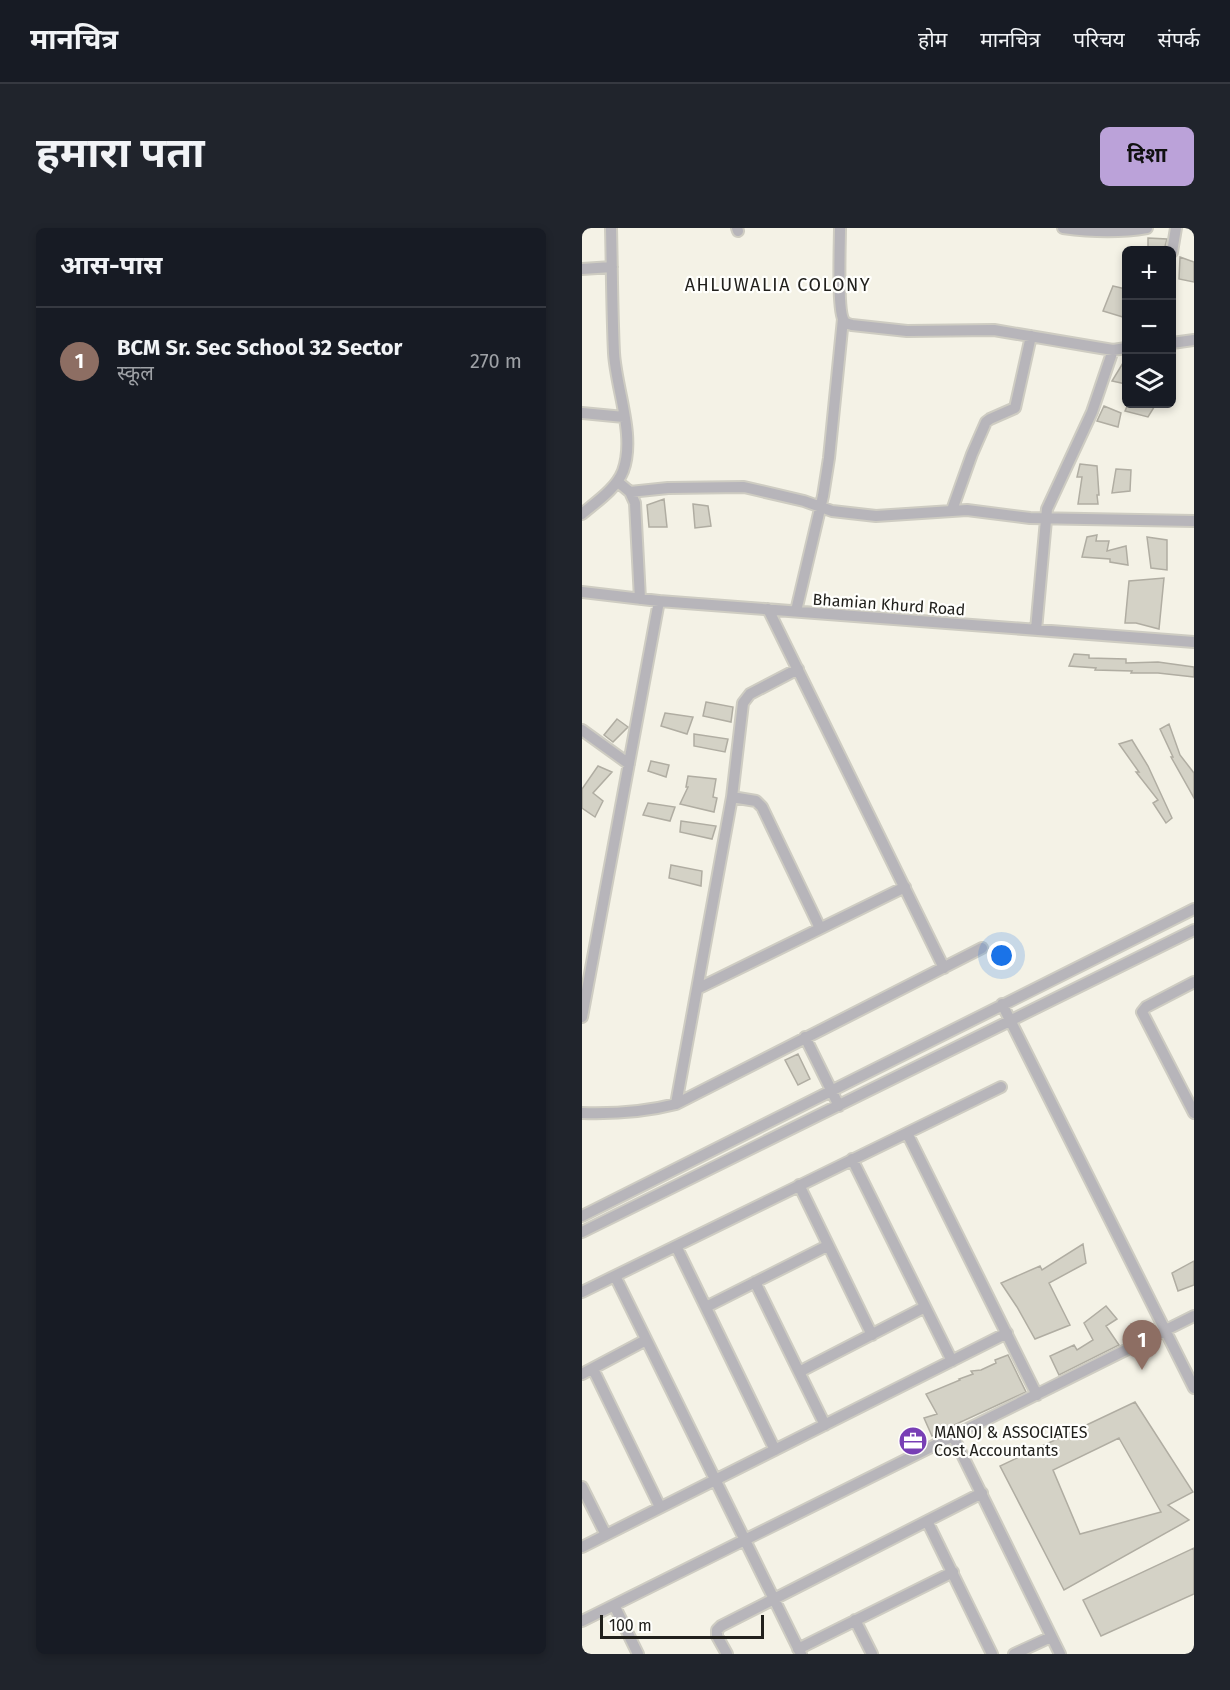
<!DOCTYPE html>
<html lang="hi">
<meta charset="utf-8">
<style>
body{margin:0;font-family:"Fira Sans","Noto Sans Devanagari",sans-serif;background:#20242c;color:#f1f3f6}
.controls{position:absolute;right:18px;top:18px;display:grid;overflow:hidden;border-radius:9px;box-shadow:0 3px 9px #0003}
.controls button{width:54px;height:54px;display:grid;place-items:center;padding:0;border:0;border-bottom:2px solid #363941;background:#171b24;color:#f1f3f6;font:30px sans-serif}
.scale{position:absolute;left:18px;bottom:15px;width:164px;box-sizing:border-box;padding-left:6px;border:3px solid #21201c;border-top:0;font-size:16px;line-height:21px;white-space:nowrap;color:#21201c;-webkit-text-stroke:4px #fffffc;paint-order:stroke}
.you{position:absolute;left:420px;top:728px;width:21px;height:21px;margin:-15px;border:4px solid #fff;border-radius:50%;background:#1a73e8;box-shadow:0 0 0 9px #1a73e833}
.badge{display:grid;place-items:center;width:39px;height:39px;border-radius:50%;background:#bba2d9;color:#fff;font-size:20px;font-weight:700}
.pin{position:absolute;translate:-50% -50px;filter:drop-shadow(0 2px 3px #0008)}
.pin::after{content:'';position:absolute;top:32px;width:21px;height:18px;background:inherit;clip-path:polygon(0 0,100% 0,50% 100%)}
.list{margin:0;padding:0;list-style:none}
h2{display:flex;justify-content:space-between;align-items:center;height:78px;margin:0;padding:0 24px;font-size:26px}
h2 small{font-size:20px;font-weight:400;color:#9ea1a6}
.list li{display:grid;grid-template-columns:39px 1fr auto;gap:18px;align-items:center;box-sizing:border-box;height:108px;padding:0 24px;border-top:2px solid #363941}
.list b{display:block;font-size:22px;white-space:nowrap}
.list p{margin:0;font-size:20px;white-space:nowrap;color:#9ea1a6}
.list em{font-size:20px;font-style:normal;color:#9ea1a6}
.icon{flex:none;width:33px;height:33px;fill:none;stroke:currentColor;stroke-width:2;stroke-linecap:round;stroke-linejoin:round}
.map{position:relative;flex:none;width:612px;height:1426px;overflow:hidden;border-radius:9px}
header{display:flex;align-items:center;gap:36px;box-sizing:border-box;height:84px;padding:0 30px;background:#171b24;border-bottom:2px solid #363941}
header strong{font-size:28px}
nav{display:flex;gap:33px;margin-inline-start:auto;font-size:21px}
.intro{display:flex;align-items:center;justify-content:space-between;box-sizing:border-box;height:144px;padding:0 36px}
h1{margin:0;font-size:42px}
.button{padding:15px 27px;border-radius:9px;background:#bba2d9;color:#111;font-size:21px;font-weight:700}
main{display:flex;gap:36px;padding:0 36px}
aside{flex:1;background:#171b24;border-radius:9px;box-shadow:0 3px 9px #0003}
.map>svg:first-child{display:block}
</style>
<header>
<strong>मानचित्र</strong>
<nav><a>होम</a><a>मानचित्र</a><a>परिचय</a><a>संपर्क</a></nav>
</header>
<div class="intro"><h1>हमारा पता</h1><a class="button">दिशा</a></div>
<main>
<aside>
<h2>आस-पास<small></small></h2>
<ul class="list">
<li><span class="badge" style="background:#8d6e63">1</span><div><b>BCM Sr. Sec School 32 Sector</b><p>स्कूल</p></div><em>270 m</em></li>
</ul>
</aside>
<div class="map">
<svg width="612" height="1426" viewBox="0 0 612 1426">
<rect width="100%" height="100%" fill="#f4f2e6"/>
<path fill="#d4d2c6" stroke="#b0ada2" stroke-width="1.5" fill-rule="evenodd" d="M566 10 585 11 582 22H566Z
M598 29 612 34V54L597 51Z
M531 58 544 61V90L521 83Z
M544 130V156L530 153Z
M546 176H574L566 189 543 183Z
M522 178 539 185 536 199 515 193Z
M498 236 515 238 517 267H515L516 276H496L500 249H495Z
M534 241 549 242 548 263 530 265Z
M82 271 85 299H67L65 277Z
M111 276 126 278 129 298 113 300Z
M515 307 514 313H527L525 323 544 318 546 337 528 334V331L500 329 505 309Z
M565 309 585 312V342L569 340Z
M582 350 577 401 554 395H543L547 353Z
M492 426 507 427V430L544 431V435L576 434 612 439V449L576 445H549L550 443 513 442 514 440 487 438Z
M124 474 151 479 149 494 121 488Z
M83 485 111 489 105 506 79 498Z
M35 491 46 499 31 514 22 507Z
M587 496 598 527 612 545V570L589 529H591L578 501Z
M112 506 146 511 143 524 112 518Z
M550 512 566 538 590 590 584 595 571 575 576 572 554 544H557L537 516Z
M69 533 87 537 84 549 66 543Z
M16 538 30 544 11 565 21 573 13 589 0 580V561Z
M106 548 134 551 131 569 135 570 132 584 98 576 106 559H104Z
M66 575 93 579 88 593 61 587Z
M99 593 134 598 130 611 98 604Z
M89 637 120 643 119 658 87 650Z
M216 826 228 851 216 857 203 832Z
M501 1016 504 1035 467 1055 488 1097 453 1111 435 1079 419 1055 458 1038 460 1042Z
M612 1033V1057L596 1063 590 1045Z
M524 1078 535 1091 524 1098 537 1117 477 1147 468 1128 492 1117 495 1122 511 1112 502 1095Z
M426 1127 444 1164 359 1203 360 1205 350 1208 342 1190 355 1186 344 1166 378 1152 377 1151 391 1146 389 1143 399 1142 414 1135 413 1132Z
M553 1174 611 1264 586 1277 607 1292 482 1362 418 1238ZM537 1210 579 1284 498 1306 471 1242Z
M612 1320V1366L519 1408 501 1372Z"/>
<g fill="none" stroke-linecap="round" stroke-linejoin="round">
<g stroke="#ceccc2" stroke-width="14">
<path id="minor" d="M155 0 156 3
M258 0C258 16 255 83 262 93 264 96 267 96 270 97L325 103 412 102 507 118 531 122 544 120
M481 0C511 4 536 5 565 0
M590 24 594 0
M0 41 30 39
M590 115 612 112
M0 185 42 189
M36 254 48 264 53 275 58 371
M48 264 86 260 162 259 222 273 250 283 294 288 385 282 448 290 612 293
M370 282 390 226 404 194 408 191 433 180 449 108
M0 286C14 274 34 261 41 243 54 208 34 161 32 125 30 83 30 41 29 0
M0 364 77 373 612 414
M186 381 362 740
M214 383 241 268 247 230 261 91
M454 402 465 281 510 184 531 122
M216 441 168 466 161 475 150 569 94 876 400 720
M0 502 47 536
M150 569 174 573 180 579 238 700
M612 754 564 779 560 784 612 885
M117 760 323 659
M420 776 612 1160
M0 789 77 373
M223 809 257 878
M0 885C32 886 63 884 94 876
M325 905 455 1167
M270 931 370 1133
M217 957 290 1107
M0 988 612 681
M0 1004 612 702
M94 1018 193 1222
M33 1048 219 1426
M173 1054 243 1197
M0 1064 419 859
M124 1079 245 1018
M11 1141 78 1279
M217 1144 343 1079
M0 1146 64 1112
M371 1208 478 1426
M0 1259 24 1307
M345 1293 410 1426
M0 1319 425 1105
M32 1377 56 1426
M273 1392 290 1426
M0 1393 612 1088
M216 1421 371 1344
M145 1426 135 1408V1402L139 1398 400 1265
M432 1426 469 1409"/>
</g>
<use href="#minor" stroke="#b7b5ba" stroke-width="10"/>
</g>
<defs>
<g id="office-disc" transform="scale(1.5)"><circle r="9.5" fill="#783fb5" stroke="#fffffc"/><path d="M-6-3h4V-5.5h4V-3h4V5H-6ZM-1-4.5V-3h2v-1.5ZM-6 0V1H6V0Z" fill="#fff"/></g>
</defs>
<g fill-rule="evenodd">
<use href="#office-disc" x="331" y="1213"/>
</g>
<g text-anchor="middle" stroke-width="4.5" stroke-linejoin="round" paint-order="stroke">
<g font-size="16" fill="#21201c" stroke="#fffffc">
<text transform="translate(307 376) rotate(4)" y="6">Bhamian Khurd Road</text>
</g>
<g font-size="16" fill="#21201c" stroke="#fffffc" text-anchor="start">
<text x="352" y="1210">MANOJ &amp; ASSOCIATES<tspan x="352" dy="18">Cost Accountants</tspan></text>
</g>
<g font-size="18" letter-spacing="1.5" fill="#21201c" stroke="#fffffc">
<text x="196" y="63">AHLUWALIA COLONY</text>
</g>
</g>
</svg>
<div class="controls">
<button>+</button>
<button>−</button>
<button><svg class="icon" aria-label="layers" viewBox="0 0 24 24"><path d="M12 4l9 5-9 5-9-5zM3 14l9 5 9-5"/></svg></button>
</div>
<div class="scale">100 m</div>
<div class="you"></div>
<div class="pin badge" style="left:560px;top:1142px;background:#8d6e63">1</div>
</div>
</main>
